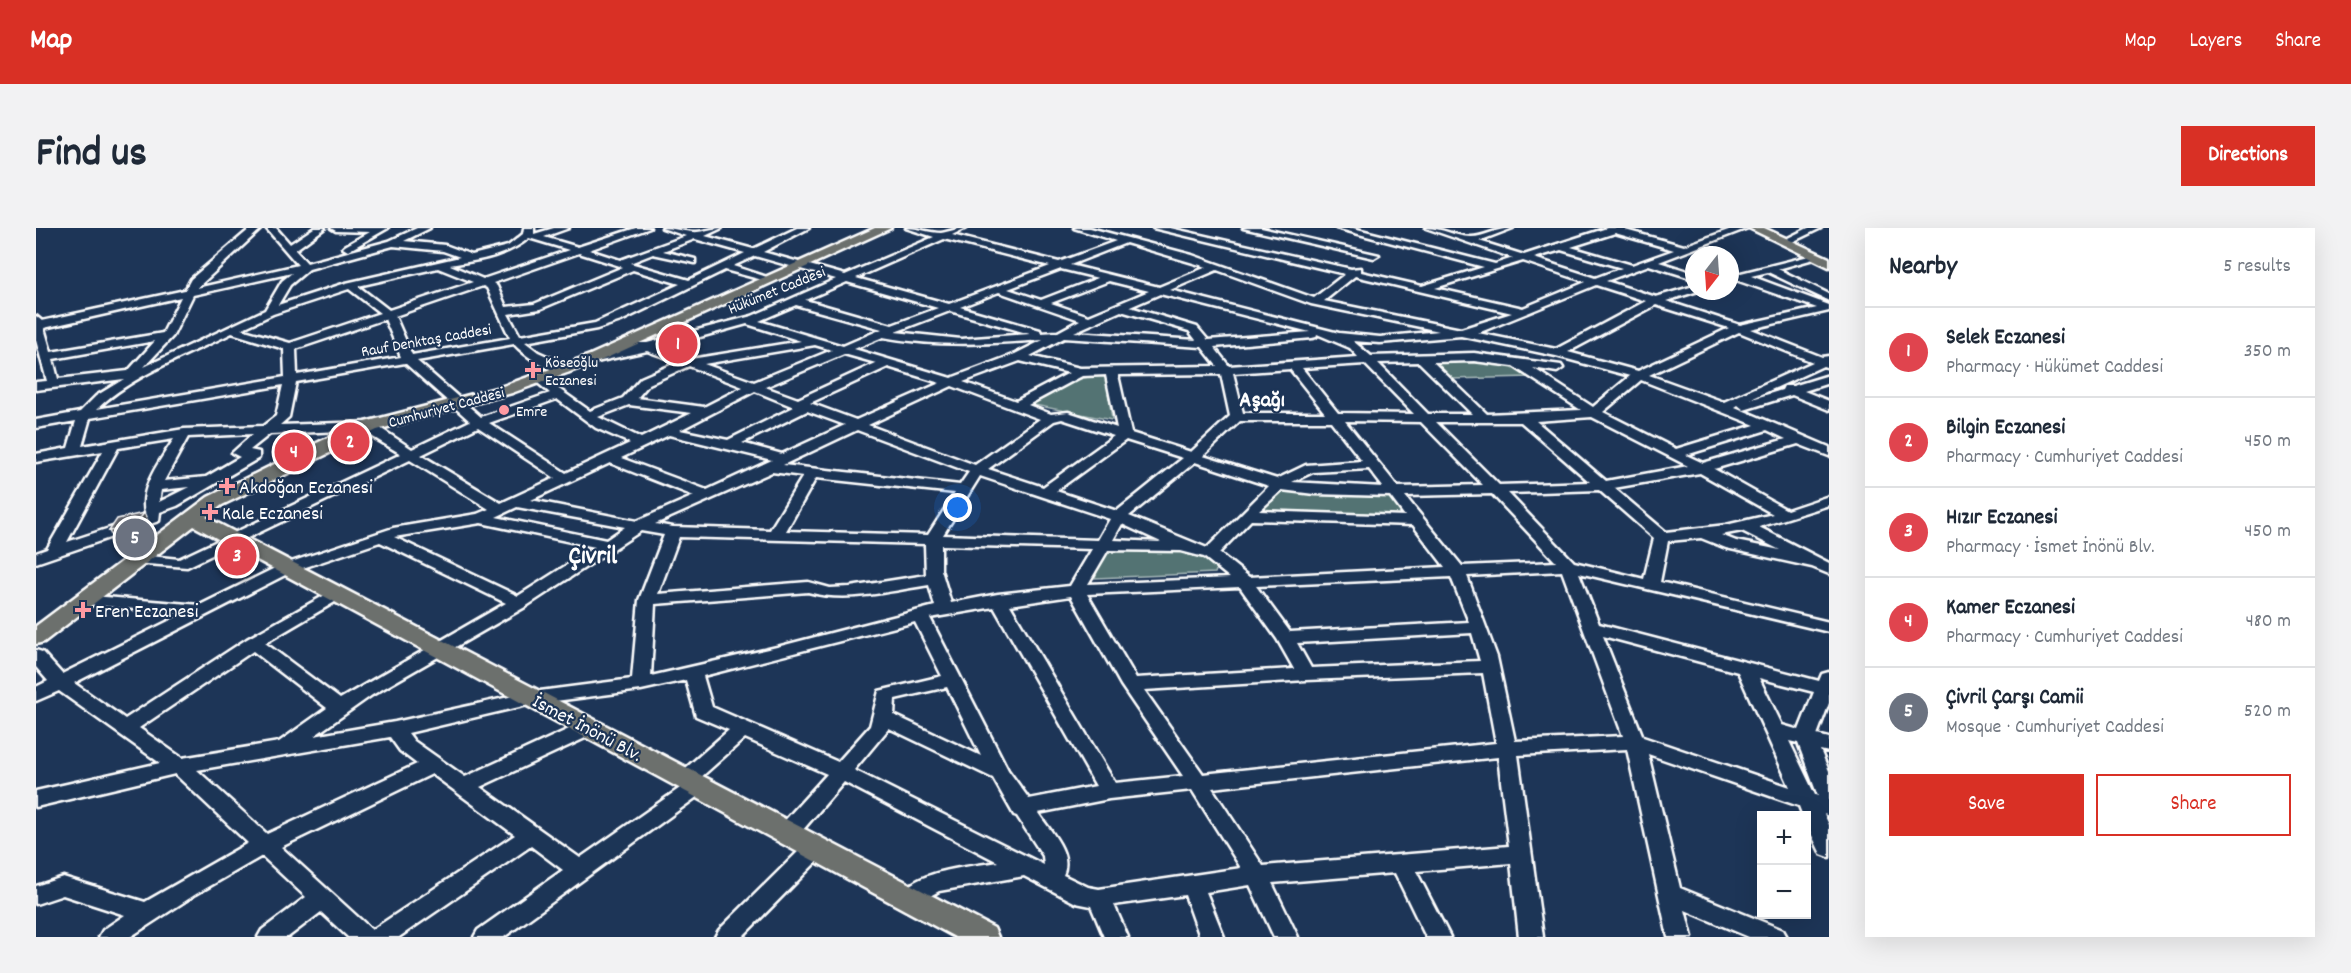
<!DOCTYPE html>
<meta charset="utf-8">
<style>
body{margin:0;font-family:Dekko,sans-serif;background:#f2f2f3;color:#1f2937}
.controls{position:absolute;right:18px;bottom:18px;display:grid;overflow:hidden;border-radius:0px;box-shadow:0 6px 24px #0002}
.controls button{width:54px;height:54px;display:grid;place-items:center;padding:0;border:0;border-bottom:2px solid #e0e1e3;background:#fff;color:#1f2937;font:30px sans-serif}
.compass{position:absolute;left:1649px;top:18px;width:54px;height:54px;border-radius:50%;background:#fff;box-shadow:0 6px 24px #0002;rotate:197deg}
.you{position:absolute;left:922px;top:280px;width:21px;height:21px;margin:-15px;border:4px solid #fff;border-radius:50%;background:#1a73e8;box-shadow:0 0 0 9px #1a73e833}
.badge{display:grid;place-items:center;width:39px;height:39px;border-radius:50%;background:#d93025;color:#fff;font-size:20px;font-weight:700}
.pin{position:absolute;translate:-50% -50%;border:3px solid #fff;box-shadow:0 2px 6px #0006}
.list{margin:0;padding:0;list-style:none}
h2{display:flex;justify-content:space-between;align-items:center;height:78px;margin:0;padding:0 24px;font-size:26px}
h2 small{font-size:20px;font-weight:400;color:#747a83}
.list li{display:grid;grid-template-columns:39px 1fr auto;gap:18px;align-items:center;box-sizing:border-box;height:90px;padding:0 24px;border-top:2px solid #e0e1e3}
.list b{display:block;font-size:22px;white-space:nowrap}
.list p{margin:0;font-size:20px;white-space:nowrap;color:#747a83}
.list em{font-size:20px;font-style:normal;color:#747a83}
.actions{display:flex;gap:12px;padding:18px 24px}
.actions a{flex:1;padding:14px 0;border:2px solid #d93025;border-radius:0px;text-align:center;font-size:21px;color:#d93025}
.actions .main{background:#d93025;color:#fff}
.map{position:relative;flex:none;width:1793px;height:709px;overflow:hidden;border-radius:0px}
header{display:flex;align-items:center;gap:36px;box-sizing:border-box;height:84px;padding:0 30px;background:#d93025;color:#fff}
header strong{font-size:28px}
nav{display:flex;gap:33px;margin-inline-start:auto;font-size:21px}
.intro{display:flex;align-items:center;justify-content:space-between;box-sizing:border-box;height:144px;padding:0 36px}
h1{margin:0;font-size:42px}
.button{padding:15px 27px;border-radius:0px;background:#d93025;color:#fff;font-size:21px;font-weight:700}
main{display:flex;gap:36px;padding:0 36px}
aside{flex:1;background:#fff;border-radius:0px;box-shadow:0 6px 24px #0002}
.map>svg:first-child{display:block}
</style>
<header>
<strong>Map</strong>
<nav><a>Map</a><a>Layers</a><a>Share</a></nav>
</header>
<div class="intro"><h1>Find us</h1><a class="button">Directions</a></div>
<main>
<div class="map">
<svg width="1793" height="709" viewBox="0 0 1793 709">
<rect width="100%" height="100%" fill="#1d3557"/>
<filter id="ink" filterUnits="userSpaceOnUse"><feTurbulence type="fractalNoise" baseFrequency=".0167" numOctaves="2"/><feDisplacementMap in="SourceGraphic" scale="12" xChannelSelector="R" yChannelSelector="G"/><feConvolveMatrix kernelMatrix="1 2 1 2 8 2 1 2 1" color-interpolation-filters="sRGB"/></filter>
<g filter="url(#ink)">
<path fill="#527373" stroke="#a8b9b9" stroke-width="1.5" d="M1450 131 1471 135 1494 149 1414 151 1395 133Z
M1060 147H1070L1076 192 993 176 1032 154Z
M1243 264 1354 269 1368 287 1365 290 1225 284Z
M1075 322C1110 323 1152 317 1182 337L1179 345 1059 350 1066 327Z"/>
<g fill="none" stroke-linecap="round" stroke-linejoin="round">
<g stroke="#fff" stroke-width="5">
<path id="minor" d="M215 0H226L161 60 262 37 230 0H240L254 16 278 0H289L259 22 271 35 353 13 381 0H394L368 13 409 17 436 27 472 18 487 6 488 0H498V6L518 0H533L508 9 542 19 600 0H614L553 22 584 32 650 8 626 0C637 0 646 3 656 4 665 5 676 0 686 0L669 8 717 21 761 0H773L727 24 809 47 898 9 870 0C882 0 894 5 905 5 913 4 921 0 930 0L916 7 1023 34 1080 13 1038 0H1054L1156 27 1278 70 1309 46 1117 0H1134L1315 41 1325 40V44L1386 58 1448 39 1300 0H1317L1459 36 1477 30 1390 0C1407 0 1420 9 1434 9 1446 10 1461 0 1477 0L1443 13 1488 27 1571 0H1591L1589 2 1648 18 1698 0H1712L1623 34 1658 45V51L1613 37 1570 53 1620 69 1658 58V63H1662L1630 73 1704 97 1781 80 1697 51V47L1781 26V30L1742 41 1793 66V73L1732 44 1715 48 1793 77V83L1715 101 1786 129 1793 128V140L1787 138 1713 172 1746 162 1748 158H1757L1793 147V155L1768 163 1793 173V182L1756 167 1708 182 1702 177 1699 179 1793 219V228L1762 216 1678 241 1751 282 1793 268V277L1723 299 1793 335V346L1776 339 1690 320 1665 310 1632 313 1624 354 1793 394V404L1543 345 1563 396 1783 453 1786 446 1793 444V475L1781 507 1793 510V524L1784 522 1793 543V588L1788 586 1793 597V629L1785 626 1770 595V588H1767L1763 578 1612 526 1644 660 1747 702 1751 709H1713L1649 682 1656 709H1632L1591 521 1482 527 1507 709H1483L1475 635 1380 643 1414 709H1390L1359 645 1236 655 1262 709H1238L1214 657 1170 664 1188 709H1164L1149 667 1078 677 1092 709H1068L1055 678 1040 675 988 648 903 663 874 679 866 677 863 670C876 642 935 639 962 634L808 554 759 611 751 613 743 611 740 605 743 599 791 546 709 510 663 551 669 553 672 558 669 563 468 709H438L442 702 527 642 495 618 363 709H312L285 684 252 709H222L226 702 270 669 226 628 160 666 94 709H63L67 702 89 687 27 667 0 676V658L27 649 109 674 212 615 139 546 0 579V563L124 535 23 463 0 473V459L12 453 0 439V422L6 424 26 446 147 386 51 376 45 375 43 371 45 367 164 377 243 338 357 300 441 286 453 281 374 232 151 339 98 335 96 332 104 327 143 331 365 226 337 209 331 202 234 206 214 222 223 224V230L141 278 124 284 123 293 0 335V325L11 321 67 223 0 234V226L32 220 40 193 0 200V192L44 184 60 168 88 151 0 162V154L11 153 0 112V88L6 93 149 62 155 51ZM1579 5 1638 22 1596 37 1535 19ZM493 10 533 22 447 51 414 37C443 32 469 29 493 10ZM659 11 709 25 653 52 594 35 617 26 659 35V31L627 23ZM908 11 1014 38 913 76 820 50ZM1090 15 1171 39 1123 59 1034 37ZM357 18 407 23 424 29 310 55 242 77 254 57 273 41ZM1525 22 1586 40 1559 50 1498 30ZM543 25 587 39 498 76 470 79 461 58 457 55ZM719 28 800 51 716 88 611 115H600L593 111 587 114 591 120 556 127 554 130 560 134 611 123 642 134 605 150 587 170 554 183 503 147 497 151 514 165 445 189 381 133 478 116C489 128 516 147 533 144V138L502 124 489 114 561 101 585 93 689 42 734 54V50L697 38ZM1487 33 1550 54 1487 80 1399 60ZM402 40 437 54 353 82 322 58ZM1025 41 1062 50 1005 72 972 61ZM597 42 644 56 559 95 484 108 472 86 504 81ZM1181 42 1275 76 1403 103 1344 109 1303 105 1134 62ZM256 45 246 53 229 82 108 139 137 108 157 67ZM1319 48 1476 85 1425 101 1288 73ZM1073 53 1113 63 1053 88 1015 75ZM811 54 902 80 856 97 769 72ZM1560 57 1610 73 1520 121 1442 105ZM447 58 451 60 474 110 376 127 359 88ZM313 61 344 85 254 115 205 101 237 86ZM963 64 1044 92 1022 104 1005 105 1004 102 924 79ZM1124 66 1274 104 1172 112 1161 99 1094 79ZM145 69 127 105 15 124 8 100ZM760 77 846 101 807 118 723 93ZM1620 77 1693 100 1602 143 1532 124ZM914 83 994 106 925 111 859 104ZM1085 83 1153 103 1160 112 1038 104ZM349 91 365 129 261 147 260 121ZM711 96 765 113 655 131 624 120ZM1703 104 1777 134 1688 174 1613 147ZM196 105 248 121 249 149 61 181C94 148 154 126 196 105ZM1281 106 1314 120 1322 129 1193 138 1178 119 1276 110 1280 109ZM1425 108 1520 128 1594 148 1557 179 1497 140 1521 144 1527 140 1525 137 1438 125 1335 128 1317 113 1344 115ZM847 109C901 119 952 116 1007 112L979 126 915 150 818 121ZM1028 110 1166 119 1181 138 1044 140 994 128ZM119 113 92 143 22 151 17 131ZM779 117 796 122 718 154 668 136ZM808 126 840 135 762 171 729 159ZM984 133 1033 145 980 173 927 154ZM1438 133 1477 138 1545 182 1451 186 1397 134ZM1383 134 1436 186H1392L1342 135ZM369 135 434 193 376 221 335 194 244 197 253 189 260 154ZM1329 136 1378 186 1302 185 1266 140ZM653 138 707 159 668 179 601 170 613 156ZM852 139 904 155 820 192 774 175ZM1254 141 1289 185H1207L1197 145ZM1185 146 1194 188 1155 224 1095 205 1082 147ZM1070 147 1081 200 1032 184 1015 186 992 177 1046 148ZM1605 152 1719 197 1640 221 1567 184ZM247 157 240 188 227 198 148 201 46 218 54 190ZM916 158 1004 191 939 237 832 197ZM719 163 758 179 692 212 644 202ZM521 171 560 200 594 215 530 245 453 195ZM593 177 656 185 605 210 562 189ZM771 183 809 197 746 226 706 215ZM1556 189 1652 238 1570 253 1500 193ZM1026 191 1078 208 1007 259 952 241 1018 193ZM1204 193H1295L1326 233 1270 237 1241 251 1167 228ZM1309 193 1385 194 1447 257 1362 259ZM1400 194H1485L1554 254 1463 257ZM442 199 519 250 465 275 385 227ZM821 202 933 244 924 257 747 237ZM1731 202 1750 211 1667 235 1650 227ZM217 206 196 225 204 229 170 249 128 253 152 209ZM633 207 736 232 671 262 585 230ZM138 211C124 233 101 262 110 288L31 314 82 220ZM1090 212 1147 230 1081 283 1020 263ZM1159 234 1233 258 1171 320 1093 288ZM574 235 658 268 601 293 495 272ZM1333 241 1347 259 1256 254 1277 244ZM736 244 767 248 734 302 637 299 619 296ZM1664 245 1737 286 1690 297 1630 304 1578 260ZM944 248 1074 291 1062 312 907 307ZM780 250 919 265 892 307 750 303ZM153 259 123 274 125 262ZM1246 262 1278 266 1354 268 1369 288 1223 283ZM1563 262 1618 310 1608 351 1538 334 1472 265ZM1456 266 1520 334 1426 338 1369 268ZM481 279 589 299 570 312 460 289ZM1215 292 1377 297 1409 339 1213 349 1183 325ZM445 295 559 319 482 368 358 309ZM1086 296 1125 314 1077 312ZM605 303 628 307 603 372 596 451 496 464 359 494 278 508 336 467 489 379ZM1706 303 1744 322 1700 313 1685 307ZM643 309 889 316 890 347 814 359 794 360 772 354 622 366ZM344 314 470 375 304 471 229 415 304 371 306 367 298 362 211 411 89 491 38 455 255 344ZM905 317 1056 321 1034 358 962 366 915 375 905 342ZM1072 322 1145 323 1168 329 1194 350 1052 356ZM1526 343 1587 508 1479 513 1461 429 1431 348ZM1415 349 1433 394 1254 404 1220 358ZM893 357 899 378 741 419 615 448 619 376 772 364C811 375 853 363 893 357ZM1204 359 1241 411 1258 441 1100 450 1051 366ZM1035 368 1085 457 1147 548 1079 555 974 377ZM958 379 1060 558 993 571 972 542 894 390ZM879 394 906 448 843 463 834 498 802 534 676 479 667 448ZM1436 405 1444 433 1275 440 1261 415ZM1567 408 1702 444 1754 559 1607 509ZM217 423 291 480 243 514 146 530 103 500ZM1447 445 1460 515 1167 546 1108 462 1270 452ZM1723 450 1778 464 1763 502 1746 497ZM650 452 660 488 693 502 643 546 640 551 647 558 544 630 444 559 560 505 563 500 560 495H546L429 549 378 513 372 505 496 476 605 462ZM911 459 945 528 858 487 859 471ZM853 500 957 550 978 587 981 588 1007 628 1008 637 818 542ZM354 509 364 523 381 536 231 606 161 542ZM1753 513 1762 515 1782 568 1779 567ZM1462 529 1473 618 1227 638 1176 560ZM396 546 479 607 336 702 245 619ZM1156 562 1205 640 1063 661 1052 659 1027 647C1037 625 1014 603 1002 585L1073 571Z
M295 0H352L312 23 307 20 309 18 334 4 300 3Z
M1207 0H1225L1343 27 1338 30Z
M1772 0H1785L1752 16 1744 14Z
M780 611 788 614 791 620 788 626 706 709H679L683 702 772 614Z"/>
</g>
<g stroke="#fff" stroke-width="5">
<path id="major" d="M839 0H855L564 133 476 165 341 202 186 277 170 289 958 700 962 709H919L158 298 8 414 0 416V398L172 269 287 212 329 194 464 159 554 127Z
M1713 0H1728L1793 30V39Z"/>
</g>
<use href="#minor" fill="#1d3557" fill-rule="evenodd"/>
<use href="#major" fill="#6c706d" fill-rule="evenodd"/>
</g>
<path fill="#47494e" stroke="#fff" stroke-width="1.5" d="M108 285 116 300 105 316 82 319 73 303Z"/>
<path fill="#666870" stroke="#fff" stroke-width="1.5" d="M108 285 97 300 73 303 81 291Z"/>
</g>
<g fill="#ff9aa2" stroke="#1d3557" stroke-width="2">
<path d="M494 133h6v6h6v6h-6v6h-6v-6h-6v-6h6z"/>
<circle cx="468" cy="182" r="6"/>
<path d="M188 249h6v6h6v6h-6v6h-6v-6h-6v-6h6z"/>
<path d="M171 275h6v6h6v6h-6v6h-6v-6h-6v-6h6z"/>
<path d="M44 373h6v6h6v6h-6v6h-6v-6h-6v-6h6z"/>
</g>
<g text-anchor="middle" stroke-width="4.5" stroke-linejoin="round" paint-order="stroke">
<g font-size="16" fill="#fff" stroke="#1d3557">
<text transform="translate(740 61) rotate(-22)" y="6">Hükümet Caddesi</text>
<text transform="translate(390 111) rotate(-10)" y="6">Rauf Denktaş Caddesi</text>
<text transform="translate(410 178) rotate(-15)" y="6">Cumhuriyet Caddesi</text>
</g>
<g font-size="16" fill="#fff" stroke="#1d3557" text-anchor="start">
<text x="509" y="139">Köseoğlu<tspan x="509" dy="18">Eczanesi</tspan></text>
<text x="480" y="188">Emre</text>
</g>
<g font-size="20" fill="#fff" stroke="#1d3557" text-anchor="start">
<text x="203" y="265">Akdoğan Eczanesi</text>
<text x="186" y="291">Kale Eczanesi</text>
<text x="59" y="389">Eren Eczanesi</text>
</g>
<g font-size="20" fill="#fff" stroke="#1d3557">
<text transform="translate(552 499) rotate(28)" y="7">İsmet İnönü Blv.</text>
</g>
<g font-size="22" font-weight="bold" fill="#fff" stroke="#1d3557">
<text x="1226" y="178">Aşağı</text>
</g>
<g font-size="26" font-weight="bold" fill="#fff" stroke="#1d3557">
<text x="557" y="335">Çivril</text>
</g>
</g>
</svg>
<div class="controls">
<button>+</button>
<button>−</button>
</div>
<svg class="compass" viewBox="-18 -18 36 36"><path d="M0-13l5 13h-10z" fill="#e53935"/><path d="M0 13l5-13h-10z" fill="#747a83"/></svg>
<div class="you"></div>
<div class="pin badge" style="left:642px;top:116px;background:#e0444e">1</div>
<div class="pin badge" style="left:314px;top:214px;background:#e0444e">2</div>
<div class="pin badge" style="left:201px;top:328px;background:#e0444e">3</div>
<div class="pin badge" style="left:258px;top:224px;background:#e0444e">4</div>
<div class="pin badge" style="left:99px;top:310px;background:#6b7280">5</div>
</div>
<aside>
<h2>Nearby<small>5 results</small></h2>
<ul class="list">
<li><span class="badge" style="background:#e0444e">1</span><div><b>Selek Eczanesi</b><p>Pharmacy · Hükümet Caddesi</p></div><em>350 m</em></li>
<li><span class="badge" style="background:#e0444e">2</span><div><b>Bilgin Eczanesi</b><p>Pharmacy · Cumhuriyet Caddesi</p></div><em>450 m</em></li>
<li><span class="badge" style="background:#e0444e">3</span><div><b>Hızır Eczanesi</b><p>Pharmacy · İsmet İnönü Blv.</p></div><em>450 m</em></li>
<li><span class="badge" style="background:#e0444e">4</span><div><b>Kamer Eczanesi</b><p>Pharmacy · Cumhuriyet Caddesi</p></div><em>480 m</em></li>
<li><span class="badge" style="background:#6b7280">5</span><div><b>Çivril Çarşı Camii</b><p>Mosque · Cumhuriyet Caddesi</p></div><em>520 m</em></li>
</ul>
<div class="actions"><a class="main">Save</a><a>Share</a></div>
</aside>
</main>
